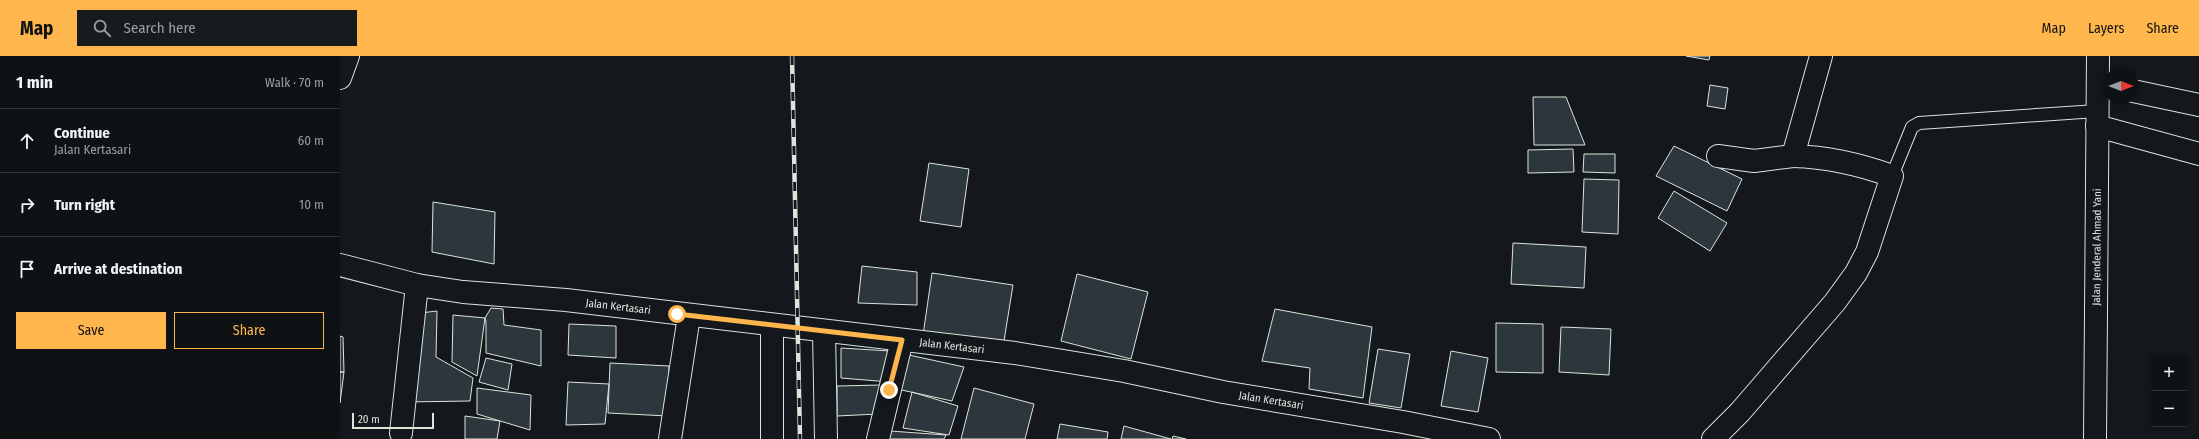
<!DOCTYPE html>
<meta charset="utf-8">
<style>
body{margin:0;font-family:"Fira Sans Condensed",sans-serif;background:#181b1e;color:#f1f3f6}
.controls{position:absolute;right:12px;bottom:12px;display:grid;overflow:hidden;border-radius:0px;box-shadow:0 2px 6px #0003}
.controls button{width:36px;height:36px;display:grid;place-items:center;padding:0;border:0;border-bottom:1px solid #2f3234;background:#0f1215;color:#f1f3f6;font:20px sans-serif}
.compass{position:absolute;left:1763px;top:12px;width:36px;height:36px;border-radius:50%;background:#0f1215;box-shadow:0 2px 6px #0003;rotate:90deg}
.scale{position:absolute;left:12px;bottom:10px;width:82px;box-sizing:border-box;padding-left:4px;border:2px solid #d8e6dc;border-top:0;font-size:11px;line-height:14px;white-space:nowrap;color:#d8e6dc;-webkit-text-stroke:3px #14181c;paint-order:stroke}
.stop{position:absolute;width:12px;height:12px;margin:-9px;border:3px solid #ffb74d;border-radius:50%;background:#fff}
.stop.end{background:#ffb74d;border-color:#fff;box-shadow:0 1px 4px #0008}
.list{margin:0;padding:0;list-style:none}
h2{display:flex;justify-content:space-between;align-items:center;height:52px;margin:0;padding:0 16px;font-size:17px}
h2 small{font-size:13px;font-weight:400;color:#9b9ea0}
.list li{display:grid;grid-template-columns:26px 1fr auto;gap:12px;align-items:center;box-sizing:border-box;height:64px;padding:0 16px;border-top:1px solid #2f3234}
.list b{display:block;font-size:15px;white-space:nowrap}
.list p{margin:0;font-size:13px;white-space:nowrap;color:#9b9ea0}
.list em{font-size:13px;font-style:normal;color:#9b9ea0}
.actions{display:flex;gap:8px;padding:12px 16px}
.actions a{flex:1;padding:9px 0;border:1px solid #ffb74d;border-radius:0px;text-align:center;font-size:14px;color:#ffb74d}
.actions .main{background:#ffb74d;color:#111}
.icon{flex:none;width:22px;height:22px;fill:none;stroke:currentColor;stroke-width:2;stroke-linecap:round;stroke-linejoin:round}
.map{position:relative;flex:none;width:1859px;height:383px;overflow:hidden}
header{display:flex;align-items:center;gap:24px;box-sizing:border-box;height:56px;padding:0 20px;background:#ffb74d;color:#111}
header strong{font-size:19px}
nav{display:flex;gap:22px;margin-inline-start:auto;font-size:14px}
.search{width:280px;height:36px;background:#181b1e;display:flex;align-items:center;gap:10px;box-sizing:border-box;padding:0 14px;border-radius:0px;color:#9b9ea0;font-size:15px}
main{display:flex}
aside{flex:1;background:#0f1215}
.map>svg:first-child{display:block}
</style>
<header>
<strong>Map</strong>
<div class="search"><svg class="icon" aria-label="search" viewBox="0 0 24 24"><circle cx="10" cy="10" r="6"/><path d="M15 15l6 6"/></svg>Search here</div>
<nav><a>Map</a><a>Layers</a><a>Share</a></nav>
</header>
<main>
<aside>
<h2>1 min<small>Walk · 70 m</small></h2>
<ul class="list">
<li><svg class="icon" aria-label="ahead" viewBox="0 0 24 24"><path d="M12 20V5M6 11l6-6 6 6"/></svg><div><b>Continue</b><p>Jalan Kertasari</p></div><em>60 m</em></li>
<li><svg class="icon" aria-label="right" viewBox="0 0 24 24"><path d="M7 20v-9h11M14 6l5 5-5 5"/></svg><div><b>Turn right</b></div><em>10 m</em></li>
<li><svg class="icon" aria-label="arrive" viewBox="0 0 24 24"><path d="M6 21V4h12l-3 4 3 4H6"/></svg><div><b>Arrive at destination</b></div></li>
</ul>
<div class="actions"><a class="main">Save</a><a>Share</a></div>
</aside>
<div class="map">
<svg width="1859" height="383" viewBox="0 0 1859 383">
<rect width="100%" height="100%" fill="#14181c"/>
<path fill="#2c363c" stroke="#d8e6dc" d="M1346 0H1370L1369 4Z
M1370 29 1388 32 1385 53 1367 50Z
M1193 41H1226L1245 89H1194Z
M1334 90 1402 123 1387 155 1316 120Z
M1233 93 1234 116 1188 117V94Z
M1244 98H1275V117L1243 116Z
M589 107 629 113 621 171 580 165Z
M1244 123 1279 124 1278 178 1242 176Z
M1334 135 1387 167 1370 195 1318 162Z
M93 146 155 156 154 208 92 196Z
M1173 187 1246 191 1244 232 1171 228Z
M522 210 577 216V249L518 247Z
M592 217 673 229 663 291 583 279Z
M737 218 808 236 791 303 721 285Z
M151 252 163 253 164 269 201 274V310L146 297V266L145 262Z
M935 253 1032 271 1023 342 969 333 970 312 922 305Z
M97 255 96 301 133 322 130 345 65 346 80 257Z
M113 259 145 262 137 320 112 306Z
M1156 267 1203 268V317L1156 316Z
M229 268 276 270V302L228 299Z
M1221 271 1271 273 1269 319 1219 316Z
M0 280 3 281 4 316H0Z
M501 292 550 295V326L501 322Z
M1038 293 1070 298 1061 352 1029 347Z
M1111 295 1148 302 1138 356 1101 350Z
M569 299 624 311 612 345 557 333Z
M146 302 172 308 168 334 139 326Z
M270 307 329 310 328 360 268 357Z
M0 316H4L0 347Z
M228 326 269 328 265 368 226 369Z
M541 329 538 358 497 360V330Z
M137 332 191 339 190 374 137 358Z
M634 332 694 348 685 383H621Z
M572 336 618 350 609 379 563 372Z
M125 360 160 365 157 383H125Z
M720 368 768 376 767 383H717Z
M784 370 831 383H781Z
M550 375 606 379 604 383H548Z
M833 380 846 383H832Z"/>
<g fill="none" stroke-linecap="round" stroke-linejoin="round">
<g stroke="#d8e6dc" stroke-width="14">
<path id="lane" d="M1552 120 1572 71 1579 67 1757 55"/>
</g>
<g stroke="#d8e6dc" stroke-width="24">
<g id="street">
<path d="M0 22 8 0"/>
<path d="M1793 35 1859 49"/>
<path d="M1757 70 1859 98"/>
<path d="M1378 100 1414 105 1453 100"/>
<path id="s1" d="M0 209 77 229 123 236 226 244 675 297 784 315 883 336 1063 366 1149 383"/>
<path d="M484 275 486 383"/>
<path d="M61 377 77 229"/>
<path d="M330 383 349 260"/>
<path d="M432 383V270"/>
<path d="M538 383 562 284"/>
<path d="M1373 383 1400 356 1495 246 1516 217 1527 196 1552 120C1519 108 1488 101 1453 100L1481 0"/>
</g>
</g>
<g stroke="#d8e6dc" stroke-width="24">
<g id="highway">
<path id="s2" d="M1755 383 1758 0"/>
</g>
</g>
<use href="#lane" stroke="#14181c" stroke-width="12"/>
<use href="#street" stroke="#14181c" stroke-width="22"/>
<use href="#highway" stroke="#14181c" stroke-width="22"/>
<g stroke="#d8e6dc" stroke-width="4.5">
<path id="rail" d="M452 0 460 383"/>
</g>
<use href="#rail" stroke="#14181c" stroke-width="3" stroke-dasharray="9" stroke-linecap="butt"/>
</g>
<g fill="none" stroke-linecap="round" stroke-linejoin="round">
<path stroke="#ffb74d" stroke-width="5" d="M337 258 562 284 549 334"/>
</g>
<g text-anchor="middle" stroke-width="3" stroke-linejoin="round" paint-order="stroke">
<g font-size="11" fill="#d8e6dc" stroke="#14181c">
<text dy="4" stroke="none"><textPath href="#s2" startOffset="192">Jalan Jenderal Ahmad Yani</textPath></text>
<text dy="4" stroke="none"><textPath href="#s1" startOffset="282">Jalan Kertasari</textPath></text>
<text dy="4" stroke="none"><textPath href="#s1" startOffset="618">Jalan Kertasari</textPath></text>
<text dy="4" stroke="none"><textPath href="#s1" startOffset="942">Jalan Kertasari</textPath></text>
</g>
</g>
</svg>
<div class="controls">
<button>+</button>
<button>−</button>
</div>
<svg class="compass" viewBox="-18 -18 36 36"><path d="M0-13l5 13h-10z" fill="#e53935"/><path d="M0 13l5-13h-10z" fill="#9b9ea0"/></svg>
<div class="scale">20 m</div>
<div class="stop" style="left:337px;top:258px"></div>
<div class="stop end" style="left:549px;top:334px"></div>
</div>
</main>
